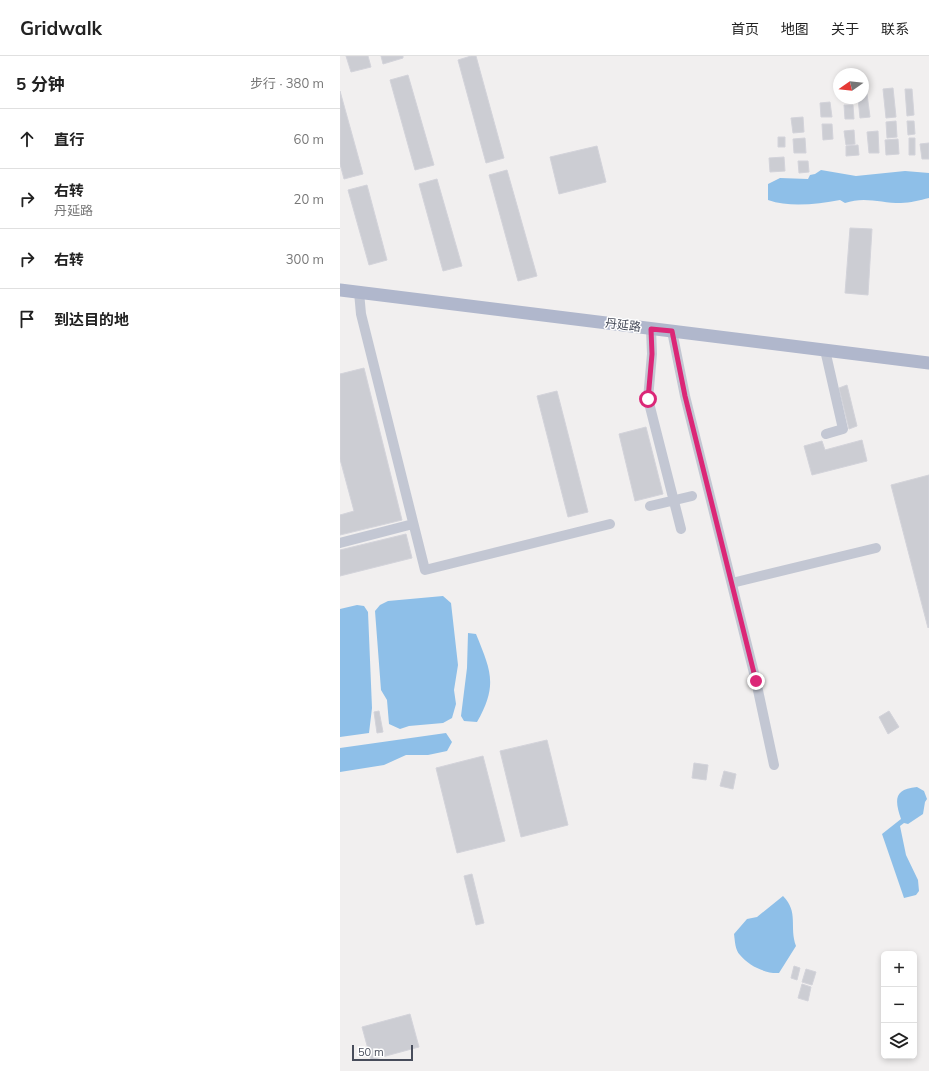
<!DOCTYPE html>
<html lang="zh">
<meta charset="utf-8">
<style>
body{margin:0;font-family:Mulish,"Noto Sans SC",sans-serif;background:#f6f6f6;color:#222}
.controls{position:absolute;right:12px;bottom:12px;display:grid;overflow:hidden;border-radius:6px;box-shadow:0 2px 6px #0003}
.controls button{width:36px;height:36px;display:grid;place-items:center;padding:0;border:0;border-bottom:1px solid #e0e0e0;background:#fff;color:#222;font:20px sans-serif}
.compass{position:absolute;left:493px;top:12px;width:36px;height:36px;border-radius:50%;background:#fff;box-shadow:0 2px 6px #0003;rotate:256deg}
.scale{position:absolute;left:12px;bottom:10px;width:61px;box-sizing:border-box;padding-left:4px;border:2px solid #484d5b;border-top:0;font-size:11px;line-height:14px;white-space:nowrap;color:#484d5b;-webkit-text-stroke:3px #fff;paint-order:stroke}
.stop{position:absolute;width:12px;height:12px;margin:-9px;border:3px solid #db2777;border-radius:50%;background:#fff}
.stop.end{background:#db2777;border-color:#fff;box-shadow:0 1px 4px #0008}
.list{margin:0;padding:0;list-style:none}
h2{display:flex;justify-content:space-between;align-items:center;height:52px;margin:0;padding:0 16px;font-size:17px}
h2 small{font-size:13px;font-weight:400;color:#767676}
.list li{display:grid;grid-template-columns:26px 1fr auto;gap:12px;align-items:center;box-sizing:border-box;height:60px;padding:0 16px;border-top:1px solid #e0e0e0}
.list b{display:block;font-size:15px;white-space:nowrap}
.list p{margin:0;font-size:13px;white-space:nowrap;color:#767676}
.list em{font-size:13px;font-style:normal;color:#767676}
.icon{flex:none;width:22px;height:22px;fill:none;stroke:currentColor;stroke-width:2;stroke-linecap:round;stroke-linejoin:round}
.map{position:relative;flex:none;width:589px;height:1015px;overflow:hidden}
header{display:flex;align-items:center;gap:24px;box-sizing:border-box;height:56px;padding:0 20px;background:#fff;border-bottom:1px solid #e0e0e0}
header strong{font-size:19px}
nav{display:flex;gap:22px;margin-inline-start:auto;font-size:14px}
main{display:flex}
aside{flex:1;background:#fff}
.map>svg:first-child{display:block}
</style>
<header>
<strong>Gridwalk</strong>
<nav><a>首页</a><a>地图</a><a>关于</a><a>联系</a></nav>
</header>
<main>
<aside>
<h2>5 分钟<small>步行 · 380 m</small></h2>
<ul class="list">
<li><svg class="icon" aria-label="ahead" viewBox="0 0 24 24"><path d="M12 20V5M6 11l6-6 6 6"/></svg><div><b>直行</b></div><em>60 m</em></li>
<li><svg class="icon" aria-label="right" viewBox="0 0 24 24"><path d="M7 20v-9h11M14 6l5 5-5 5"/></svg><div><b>右转</b><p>丹延路</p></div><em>20 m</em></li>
<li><svg class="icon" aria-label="right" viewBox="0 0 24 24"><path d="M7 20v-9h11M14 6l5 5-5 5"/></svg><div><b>右转</b></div><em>300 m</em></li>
<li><svg class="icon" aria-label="arrive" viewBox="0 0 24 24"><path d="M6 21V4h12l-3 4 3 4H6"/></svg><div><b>到达目的地</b></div></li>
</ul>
</aside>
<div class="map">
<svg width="589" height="1015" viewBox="0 0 589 1015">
<rect width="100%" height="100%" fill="#f1efef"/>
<path fill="#8ebfe8" d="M481 114 516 120 565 115 589 117V142C580 144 570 147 561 147 541 147 524 140 505 147L500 144C477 148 451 152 428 144V128L440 122 468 123 470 119 475 118Z
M103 540 111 547 118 609 114 634 116 648 112 662 103 667 69 670 60 673 49 668 47 644 41 634 35 555 40 549 48 545Z
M17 549 24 550 28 556 32 652 29 677 0 681V553Z
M128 577 136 578C151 615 158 629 137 666L124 665 121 660 127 612Z
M106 677 112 686 107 695 88 699H66L44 709 0 716V692Z
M577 731 584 735 587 743 585 746 583 758 568 768 564 767 560 770 566 799 578 824 579 835 576 839 564 842 542 778 561 763C555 745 553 733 577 731Z
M443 840C459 856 449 871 456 890L439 917C426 918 409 910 400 899 395 894 395 885 394 878L407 863 417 861Z"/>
<path fill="#cccdd3" stroke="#d3d3da" d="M6 0H28L31 11 11 16Z
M41 0H63V2L43 8Z
M131 0H136L164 102 146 107 118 4Z
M68 19 94 109 75 114 50 24Z
M553 32 556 61 546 62 543 33Z
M565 33H572L574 59 567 60Z
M0 35 23 118 4 123 0 108Z
M527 38 530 61 520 62 518 42H523V39Z
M490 46 492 61H481L480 47Z
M504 49H513L514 63H505Z
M463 61 464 76 453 77 451 62Z
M556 65 557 81 547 82 546 66Z
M567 65H574L575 78 568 79Z
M482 68H492L493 83 483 84Z
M514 74 515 88 506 89 504 75Z
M538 75 539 97H529L527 76Z
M438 81H445V91H438Z
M465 82 466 97H454L453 83Z
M569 82H575V99H569Z
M558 83 559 98 546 99 545 84Z
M589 87V103H582L580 88Z
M518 89 519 99 506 100V90Z
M257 90 266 126 219 138 210 101Z
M444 101 445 115 430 116 429 102Z
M458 105H468L469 116 459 117Z
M167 114 197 220 178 225 149 119Z
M97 123 122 210 103 215 79 128Z
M27 129 47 204 29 209 8 134Z
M510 172 532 173 528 239 505 237Z
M24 312 62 464 0 479V459L14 455 0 403V318Z
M507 329 517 370 509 373 499 332Z
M217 335 248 456 228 461 197 340Z
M306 371 323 438 295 445 279 378Z
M522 384 527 405 472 419 464 390 482 385 485 394Z
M589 419V571L588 572 551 429Z
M66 478 72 502 0 520V494Z
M39 655 43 676 37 677 34 656Z
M549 655 559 671 548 678 539 661Z
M207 684 228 769 181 781 160 695Z
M143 700 165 785 117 797 96 712Z
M354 707 368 709 366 724 352 722Z
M384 715 396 718 393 733 380 730Z
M132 818 144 867 136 869 124 820Z
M454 910 460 912 457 924 451 922Z
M466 913 476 916 472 929 462 926Z
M462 928 471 931 468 945 458 942Z
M70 958 79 991 31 1004 22 971Z"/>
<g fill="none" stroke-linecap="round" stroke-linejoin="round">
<path stroke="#c3c7d3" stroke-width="10" d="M19 236 21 258 85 514 270 468
M311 273 312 298 308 343 341 473
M332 275 345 340 416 625 434 709
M485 294 503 373 486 378
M310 450 352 440
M0 487 73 468
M392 527 536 492"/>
<path stroke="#b0b7cc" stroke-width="13" d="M0 234 589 307"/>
</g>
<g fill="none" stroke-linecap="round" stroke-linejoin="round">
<path stroke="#db2777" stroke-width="5" d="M308 343 312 298 311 273 332 275 345 340 416 625"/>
</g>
<g text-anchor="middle" stroke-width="3" stroke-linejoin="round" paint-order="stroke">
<g font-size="12" fill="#484d5b" stroke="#fff">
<text transform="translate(283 269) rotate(7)" y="4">丹延路</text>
</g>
</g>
</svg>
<div class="controls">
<button>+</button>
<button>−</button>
<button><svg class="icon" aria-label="layers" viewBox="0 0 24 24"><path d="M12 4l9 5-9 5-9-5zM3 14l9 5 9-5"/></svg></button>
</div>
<svg class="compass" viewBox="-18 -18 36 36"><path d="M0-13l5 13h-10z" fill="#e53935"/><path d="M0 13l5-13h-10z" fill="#767676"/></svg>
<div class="scale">50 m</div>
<div class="stop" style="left:308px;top:343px"></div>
<div class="stop end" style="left:416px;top:625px"></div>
</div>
</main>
